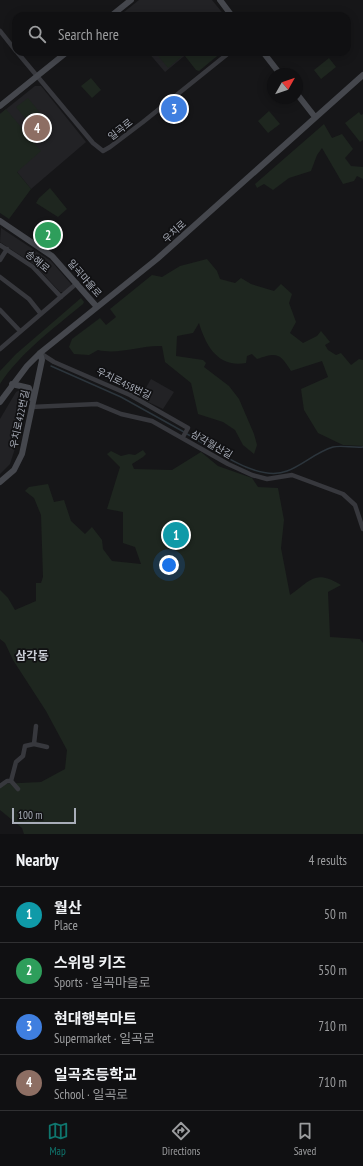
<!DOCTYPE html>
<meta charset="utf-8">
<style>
body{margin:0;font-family:"PT Sans Narrow","Noto Sans KR",sans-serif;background:#1e1e20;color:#f1f3f6}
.compass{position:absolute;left:267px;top:68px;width:36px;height:36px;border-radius:50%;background:#101012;box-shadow:0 2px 10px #0003;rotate:50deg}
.scale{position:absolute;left:12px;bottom:10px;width:64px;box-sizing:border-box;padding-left:4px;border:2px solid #a8adb8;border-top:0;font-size:11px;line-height:14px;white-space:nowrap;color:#a8adb8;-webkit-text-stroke:3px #111113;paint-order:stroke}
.you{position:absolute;left:169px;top:565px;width:14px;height:14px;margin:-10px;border:3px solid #fff;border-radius:50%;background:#1a73e8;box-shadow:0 0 0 6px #1a73e833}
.badge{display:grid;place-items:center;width:26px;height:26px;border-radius:50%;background:#0f766e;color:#fff;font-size:13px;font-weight:700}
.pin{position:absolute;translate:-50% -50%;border:2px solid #fff;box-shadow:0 1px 4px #0006}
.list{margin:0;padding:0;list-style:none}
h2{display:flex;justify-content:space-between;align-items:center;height:52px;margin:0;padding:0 16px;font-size:17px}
h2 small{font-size:13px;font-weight:400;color:#9c9d9f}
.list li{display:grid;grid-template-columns:26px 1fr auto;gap:12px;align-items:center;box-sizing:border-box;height:56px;padding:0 16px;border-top:1px solid #303032}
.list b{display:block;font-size:15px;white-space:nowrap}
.list p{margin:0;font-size:13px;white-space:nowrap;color:#9c9d9f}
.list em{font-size:13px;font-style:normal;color:#9c9d9f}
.icon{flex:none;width:22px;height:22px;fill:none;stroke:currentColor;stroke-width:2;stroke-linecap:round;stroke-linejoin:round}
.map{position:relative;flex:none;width:363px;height:834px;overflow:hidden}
.search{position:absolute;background:#101012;box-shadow:0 2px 10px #0003;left:12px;right:12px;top:12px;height:44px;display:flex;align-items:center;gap:10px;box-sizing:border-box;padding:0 14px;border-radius:12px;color:#9c9d9f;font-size:15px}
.sheet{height:276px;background:#101012}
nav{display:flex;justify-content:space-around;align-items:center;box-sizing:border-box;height:56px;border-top:1px solid #303032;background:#101012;font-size:11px;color:#9c9d9f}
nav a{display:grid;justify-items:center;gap:2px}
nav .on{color:#0f766e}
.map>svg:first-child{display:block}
</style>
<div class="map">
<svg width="363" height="834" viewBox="0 0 363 834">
<rect width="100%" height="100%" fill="#161618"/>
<path fill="#222225" d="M139 0H212L225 16H119Z
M148 52H189L165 72Z
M35 86H41L86 142 31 189 0 151V114Z
M1 228 51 261 71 284 70 288 64 292H60L35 265 0 242Z
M151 379 174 392 163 409 140 398Z
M20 390 27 394 22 427 10 464 0 474V419L16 392Z"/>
<path fill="#1e261f" d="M155 52H187L168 68Z
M189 52H222L199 71 196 70 185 56Z
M329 58 336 67 321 79 314 70Z
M91 78 101 90 92 98 81 86Z
M28 98 41 114 29 123 16 107Z
M6 109 41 151 17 172 31 189 9 219 0 213V114Z
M269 111 280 124 268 133 258 121Z
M359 112 361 115 363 114V140L360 142 345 123Z
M324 124 332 138 342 134 353 149 345 158 351 166 363 167V179L357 176 354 181 343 184 322 148 317 155 311 171 289 178 273 190 264 184 257 188 255 184Z
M50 188 67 209 58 217 36 203 39 198Z
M207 259 217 271 220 279 235 283 241 278 251 284 274 291 281 284 292 294 289 303 296 322 290 333 303 343 317 336 321 331 330 342 325 345 328 350 336 355 341 353 351 365 359 359 363 360V446L343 445 318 433 304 410 301 389 328 377 322 361 291 371C280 353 277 352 257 359L252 354 247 356 246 363C218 368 206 346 199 323L193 333 177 336 176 356 203 360 206 363 204 367 229 386 239 399 254 434 257 445 254 454 243 445 235 430 223 422 198 414 191 383 165 362 162 346C141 345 119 355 98 350L89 355 74 354 69 347 72 339 100 318 106 325 116 317 110 309 152 275 162 277 180 266Z
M81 298 84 302 83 304C54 328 21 352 0 384V371L16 354Z
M143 450 146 454 143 457 132 464 134 469 172 470 201 452 218 466 252 478 258 487 278 488 284 520 281 548 290 595C311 581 314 569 341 585L328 592 330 637 360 639 363 643V834H24L22 828 0 810V784L41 782 65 769 67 750 46 711 13 660 5 643 0 639V590L8 598 15 610 36 601V583H41L43 577 41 515 34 498 25 491 29 487 48 484 54 502 64 500 71 521 85 534 92 527 102 540 103 549 112 561 141 564 135 547 123 543V512L107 509 120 467 107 454 111 451 121 456 129 454 135 455Z"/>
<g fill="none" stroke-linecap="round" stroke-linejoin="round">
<path stroke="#2c353c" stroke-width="1.5" d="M51 366 121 397 184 432
M187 434C213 448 257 483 287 471 303 465 316 452 333 447 341 445 354 448 363 447"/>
<path stroke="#37383d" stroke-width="4.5" d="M0 31 16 51
M17 52 93 143 103 151 110 147 143 122 230 52
M0 245 33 267 61 297
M0 260 7 249
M0 277 29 299 41 314
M0 310 20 331
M0 349 77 283
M40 353 54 362 130 395 188 428 183 437
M31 407 97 404 121 414 152 421 228 464 252 475 267 479 292 475 343 494 355 505 363 529
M34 744 36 726
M11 781 16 762 23 756 25 746 34 744 47 747
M0 786 7 781H11L18 789"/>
<path stroke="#45474d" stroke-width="6" d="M220 0 232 16
M111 16 131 0
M263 52 280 74
M297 94 315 117
M0 106 67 52
M0 221 52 256 97 307
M12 384 29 388 32 399
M0 402 27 366 40 353 157 259 363 75
M0 482 14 470 22 454 42 360 40 353"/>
</g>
<g text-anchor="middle" stroke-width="3.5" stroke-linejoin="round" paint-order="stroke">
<g font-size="10" fill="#a8adb8" stroke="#111113">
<text transform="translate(120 129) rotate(-38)" y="4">일곡로</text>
<text transform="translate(174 231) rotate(-42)" y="4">우치로</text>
<text transform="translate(38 261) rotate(40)" y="4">송해로</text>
<text transform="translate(85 278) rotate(49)" y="4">일곡마을로</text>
<text transform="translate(124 383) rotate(26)" y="4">우치로458번길</text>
<text transform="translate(19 419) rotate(-78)" y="4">우치로422번길</text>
<text transform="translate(212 444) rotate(30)" y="4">삼각월산길</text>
</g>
<g font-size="12" font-weight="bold" fill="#c9ccd4" stroke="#111113">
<text x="32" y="660">삼각동</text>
</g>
</g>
</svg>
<svg class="compass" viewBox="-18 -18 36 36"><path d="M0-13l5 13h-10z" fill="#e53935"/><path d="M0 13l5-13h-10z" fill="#9c9d9f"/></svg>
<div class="scale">100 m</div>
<div class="you"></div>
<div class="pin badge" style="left:176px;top:535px;background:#0f9aa8">1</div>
<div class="pin badge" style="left:48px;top:235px;background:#2e9e5b">2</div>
<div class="pin badge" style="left:174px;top:109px;background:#3f7fe0">3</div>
<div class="pin badge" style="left:37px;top:128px;background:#8d6e63">4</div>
<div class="search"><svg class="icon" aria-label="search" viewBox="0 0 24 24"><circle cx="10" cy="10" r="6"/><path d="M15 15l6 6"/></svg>Search here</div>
</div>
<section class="sheet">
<h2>Nearby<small>4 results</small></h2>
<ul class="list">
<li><span class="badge" style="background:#0f9aa8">1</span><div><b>월산</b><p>Place</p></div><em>50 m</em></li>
<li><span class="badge" style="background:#2e9e5b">2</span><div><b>스위밍 키즈</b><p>Sports · 일곡마을로</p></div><em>550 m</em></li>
<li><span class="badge" style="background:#3f7fe0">3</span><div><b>현대행복마트</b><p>Supermarket · 일곡로</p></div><em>710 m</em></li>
<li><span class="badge" style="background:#8d6e63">4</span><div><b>일곡초등학교</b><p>School · 일곡로</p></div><em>710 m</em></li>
</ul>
</section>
<nav>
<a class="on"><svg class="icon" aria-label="map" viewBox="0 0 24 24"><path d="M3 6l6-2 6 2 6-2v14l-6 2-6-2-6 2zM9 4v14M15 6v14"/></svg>Map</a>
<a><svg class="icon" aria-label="directions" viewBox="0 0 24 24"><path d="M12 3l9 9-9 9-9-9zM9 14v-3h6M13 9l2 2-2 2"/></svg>Directions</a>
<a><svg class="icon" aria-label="saved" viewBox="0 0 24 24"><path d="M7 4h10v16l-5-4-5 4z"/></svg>Saved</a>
</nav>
